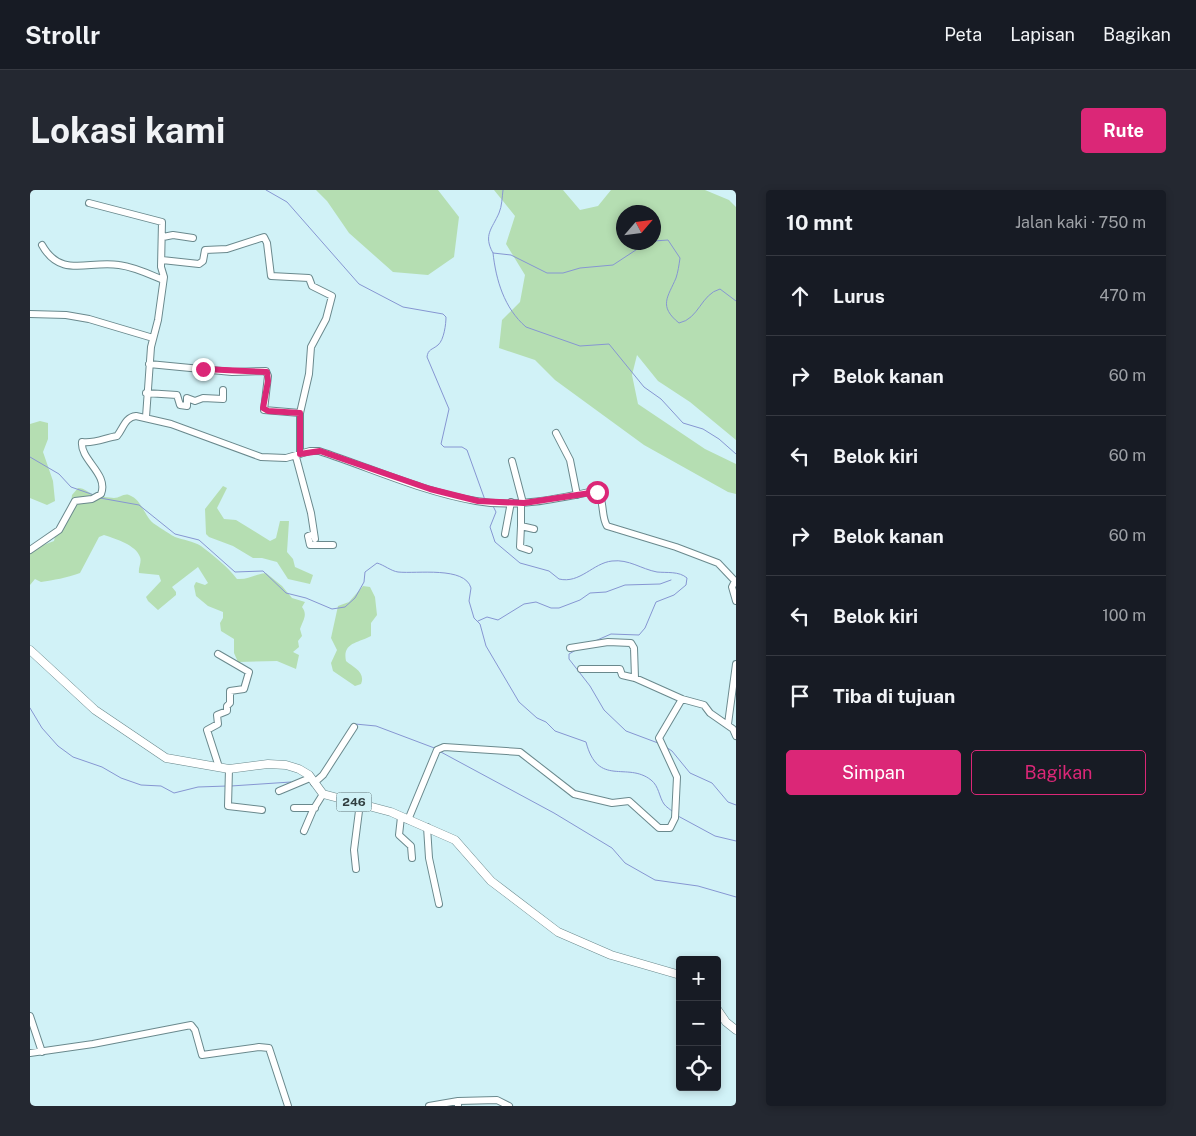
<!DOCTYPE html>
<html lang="id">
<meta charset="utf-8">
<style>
body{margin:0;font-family:"Public Sans",sans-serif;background:#242831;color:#f1f3f6}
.controls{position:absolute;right:15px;bottom:15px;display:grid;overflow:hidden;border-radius:5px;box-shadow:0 2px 8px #0003}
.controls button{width:45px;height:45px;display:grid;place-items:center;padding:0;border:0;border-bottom:1px solid #363941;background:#171b24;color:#f1f3f6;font:25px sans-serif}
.compass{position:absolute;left:586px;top:15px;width:45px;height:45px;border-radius:50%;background:#171b24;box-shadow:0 2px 8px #0003;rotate:62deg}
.stop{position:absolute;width:15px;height:15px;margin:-11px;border:4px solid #db2777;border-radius:50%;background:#fff}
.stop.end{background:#db2777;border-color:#fff;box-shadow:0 1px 5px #0008}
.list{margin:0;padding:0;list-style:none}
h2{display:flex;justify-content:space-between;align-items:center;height:65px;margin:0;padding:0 20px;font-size:21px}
h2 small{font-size:16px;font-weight:400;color:#9ea1a6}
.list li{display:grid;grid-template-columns:32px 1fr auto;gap:15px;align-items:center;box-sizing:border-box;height:80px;padding:0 20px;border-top:1px solid #363941}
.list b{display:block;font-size:19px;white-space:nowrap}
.list em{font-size:16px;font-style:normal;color:#9ea1a6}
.actions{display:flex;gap:10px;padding:15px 20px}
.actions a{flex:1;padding:11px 0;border:1px solid #db2777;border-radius:5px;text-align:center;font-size:18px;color:#db2777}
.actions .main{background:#db2777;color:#fff}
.icon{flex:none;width:28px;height:28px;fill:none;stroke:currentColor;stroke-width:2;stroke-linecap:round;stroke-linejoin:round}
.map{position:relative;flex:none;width:706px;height:916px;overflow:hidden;border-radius:5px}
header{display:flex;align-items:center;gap:30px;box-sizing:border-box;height:70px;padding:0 25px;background:#171b24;border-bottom:1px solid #363941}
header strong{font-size:24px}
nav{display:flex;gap:28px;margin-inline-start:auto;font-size:18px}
.intro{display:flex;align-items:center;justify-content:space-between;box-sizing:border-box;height:120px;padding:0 30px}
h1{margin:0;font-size:35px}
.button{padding:12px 22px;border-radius:5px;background:#db2777;color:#fff;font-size:18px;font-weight:700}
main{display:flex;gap:30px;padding:0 30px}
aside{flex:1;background:#171b24;border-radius:5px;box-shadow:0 2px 8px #0003}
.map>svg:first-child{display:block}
</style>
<header>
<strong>Strollr</strong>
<nav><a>Peta</a><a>Lapisan</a><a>Bagikan</a></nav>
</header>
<div class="intro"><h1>Lokasi kami</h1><a class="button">Rute</a></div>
<main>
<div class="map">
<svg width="706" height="916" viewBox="0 0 706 916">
<rect width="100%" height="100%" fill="#d1f2f7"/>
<path fill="#b5deb2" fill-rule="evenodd" d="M286 0H408L429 27 424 67 398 85 363 82 319 43 297 11Z
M464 0H533L550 20 568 16 581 0H675L699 10 706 17V250L660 212 628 191 607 165 602 185 608 214 675 259 706 274V304L698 302 614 255 525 190 505 170 469 158 472 130 490 112 495 85 476 54 485 26ZM594 22H624V52H594Z
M10 231 18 233V249L13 262 23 291 25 311 17 315 0 308V234Z
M193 296 197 298 187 318 194 329 206 330 240 351 246 348 250 331H259L257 362 263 369 265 377 283 385 280 394 258 389 247 372 232 368H223L203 356 179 347 176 344 175 319Z
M48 298C55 298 58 303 65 305 71 307 78 307 84 308 90 308 94 303 99 305 113 310 114 328 126 335 130 338 143 346 145 347 153 350 163 351 171 356 184 366 197 376 207 389 219 390 225 384 236 383L252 396 262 408 275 412 272 417C278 425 273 430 270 439L272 446 268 451 269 457 263 462 269 465 266 479 247 471 208 472 204 463V449L191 441 190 433 193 428V422L178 416 166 406 164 396 166 392 175 395 178 393 168 377 142 397 146 402V405L128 420 118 411 116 407 131 391 129 385 109 383C108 378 112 372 110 367 106 355 86 349 74 345L69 347 50 383C36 388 24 390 11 392L5 389 0 395V360L24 351C27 334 41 322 42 305Z
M333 396 340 397 345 407 347 425 341 433V446C329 453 312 452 316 471 323 477 336 482 331 494L325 496 303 481 301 473 307 460 301 448 308 416 319 412Z"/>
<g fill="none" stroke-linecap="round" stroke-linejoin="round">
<path stroke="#8696d2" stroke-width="1" d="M236 0 257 12 329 94 373 117 413 124 416 127C416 134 414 150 408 155 402 160 398 159 397 167L419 219 411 254 414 257H432L437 260 455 310
M473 0C472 8 472 16 469 23 462 39 453 45 463 63L481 65 517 83H533L550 78 583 75 618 52
M624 51 638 50 650 68C649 75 648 82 646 88 638 107 628 116 649 133 669 129 671 104 690 99L706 111
M463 63C466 90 474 118 496 137L550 156 579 154 614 197 631 209 653 233 673 239 689 249 706 264
M0 267 29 284 41 297 64 305
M70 308 109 315 145 344 169 350 205 382 233 381 256 403 276 408 302 419 315 417 325 408 334 392 335 382 347 373C354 375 361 381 368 382 387 384 435 376 441 398L439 411 444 428 450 434 456 456 489 512 507 528 516 532 525 541 556 552C568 598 597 571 621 590 629 596 629 607 634 614 636 617 640 619 643 622
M463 316 466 322 460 337 465 352 490 373 519 381 529 389C550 394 563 373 582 371 599 369 611 379 627 382 637 383 649 381 657 388L656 395 644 405 626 412 615 438 609 445 581 444 565 451
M448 431 457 427 468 430 494 414 506 412 521 418H529L550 410 560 403 576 402 595 395 630 394 641 390
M546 460 539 464V469L560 496 574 520 596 541 628 553
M0 518 12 538 28 556 43 567 72 577 91 588 111 595 131 596 144 603 168 597 197 596
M325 534 346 536 407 559
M636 557 642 561 660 583 682 593 698 612 706 615
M409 561 524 623 582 658 595 673 625 690 668 696 706 707
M201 596 261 592
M648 626 685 646 706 651"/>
<g stroke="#6a898d" stroke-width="8">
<path id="minor" d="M59 13 132 32 131 77 134 87 128 130 121 157 116 227
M133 47 143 45 163 48
M12 55C31 89 58 70 89 75 105 77 119 84 133 90
M132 70 169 74 173 71 175 60 197 59 234 47 237 53 241 86 279 88 282 96 302 106 296 129 281 157 279 184 270 223V264
M0 124 36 125 59 129 123 148
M119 174 202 182 236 181 238 186 234 220 270 223
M116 203 147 205 150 215 157 216V208L165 211 173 208 193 209V200
M526 243 540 270 547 305
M266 267 281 323 285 349
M482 271 493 313
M491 313V336L504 339
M491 336 490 357 499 360
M284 344 278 346 280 355H303
M475 344 481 312
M0 360 29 340 45 311 62 309 71 304C79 284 50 270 52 252 64 254 75 248 87 246 93 239 95 227 106 226L141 234 231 267 256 268 280 261H289C341 278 393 302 446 311 485 318 526 309 564 301 576 307 570 325 577 336L646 357 688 373 706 392
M705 391 702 397 706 411
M540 458 578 452 601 453 604 458 605 488
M188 464 219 482 214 499 200 501V513L197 516V521L187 525 188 534 177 540 189 577
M551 479H590L592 485 605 488 652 509
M698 534 706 474
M199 579 198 616 232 620
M284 593 293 585 324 537
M249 601 280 588
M264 618H285
M371 627 369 645 381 656 382 668
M378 630 407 560 414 557 490 562 544 604 582 613 599 611 629 638H640L645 628 647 587 629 548 652 509 674 515 680 523 703 539 706 546
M397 637 399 668 409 714
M274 641 283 620 293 604
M326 679 324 660 330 613
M0 826 12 862
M0 863 63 854 161 835 165 840 172 865 229 857 239 858 258 916
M428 911 467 910 479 916
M399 916 428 911V916"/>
</g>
<g stroke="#6a898d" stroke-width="9">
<path id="major" d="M0 460 65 520 136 568 199 579 238 574 256 575 269 579 279 585 293 604 361 622 425 650 461 691 528 742 581 765 650 785
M687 819 696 832 706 840"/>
</g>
<use href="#minor" stroke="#fff" stroke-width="6"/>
<use href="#major" stroke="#fff" stroke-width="8"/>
</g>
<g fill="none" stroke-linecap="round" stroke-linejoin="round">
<path stroke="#db2777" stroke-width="6" d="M173 179 237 182 238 191 233 218 238 221 270 223V264L290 261 400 299 448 311 494 313 567 302"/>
</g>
<g text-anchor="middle" stroke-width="4" stroke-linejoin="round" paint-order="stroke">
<rect fill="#d1f2f7" stroke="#617578" stroke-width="1" x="306.5" y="602.5" width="35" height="19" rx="4"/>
<g font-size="12" font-weight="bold" fill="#313f41">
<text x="324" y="616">246</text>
</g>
</g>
</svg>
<div class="controls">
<button>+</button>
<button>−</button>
<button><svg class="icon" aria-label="locate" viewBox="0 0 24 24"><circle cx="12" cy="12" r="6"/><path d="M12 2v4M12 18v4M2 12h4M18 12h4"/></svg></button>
</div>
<svg class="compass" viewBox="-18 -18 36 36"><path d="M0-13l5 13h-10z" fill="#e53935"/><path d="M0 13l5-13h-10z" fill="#9ea1a6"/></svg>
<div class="stop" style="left:567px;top:302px"></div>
<div class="stop end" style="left:173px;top:179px"></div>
</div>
<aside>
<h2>10 mnt<small>Jalan kaki · 750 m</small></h2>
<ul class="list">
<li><svg class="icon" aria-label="ahead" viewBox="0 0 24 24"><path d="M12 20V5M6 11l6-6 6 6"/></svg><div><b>Lurus</b></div><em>470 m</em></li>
<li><svg class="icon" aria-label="right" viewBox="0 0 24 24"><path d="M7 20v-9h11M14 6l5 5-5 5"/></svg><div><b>Belok kanan</b></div><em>60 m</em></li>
<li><svg class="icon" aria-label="left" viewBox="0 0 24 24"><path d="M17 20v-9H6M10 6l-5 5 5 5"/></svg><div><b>Belok kiri</b></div><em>60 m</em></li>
<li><svg class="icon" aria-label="right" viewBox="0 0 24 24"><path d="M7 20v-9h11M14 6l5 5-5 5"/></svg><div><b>Belok kanan</b></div><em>60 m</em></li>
<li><svg class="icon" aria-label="left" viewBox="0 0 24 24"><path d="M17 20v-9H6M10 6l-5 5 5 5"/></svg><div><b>Belok kiri</b></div><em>100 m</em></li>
<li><svg class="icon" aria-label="arrive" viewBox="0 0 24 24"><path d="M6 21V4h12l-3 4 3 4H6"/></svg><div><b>Tiba di tujuan</b></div></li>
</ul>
<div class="actions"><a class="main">Simpan</a><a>Bagikan</a></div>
</aside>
</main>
